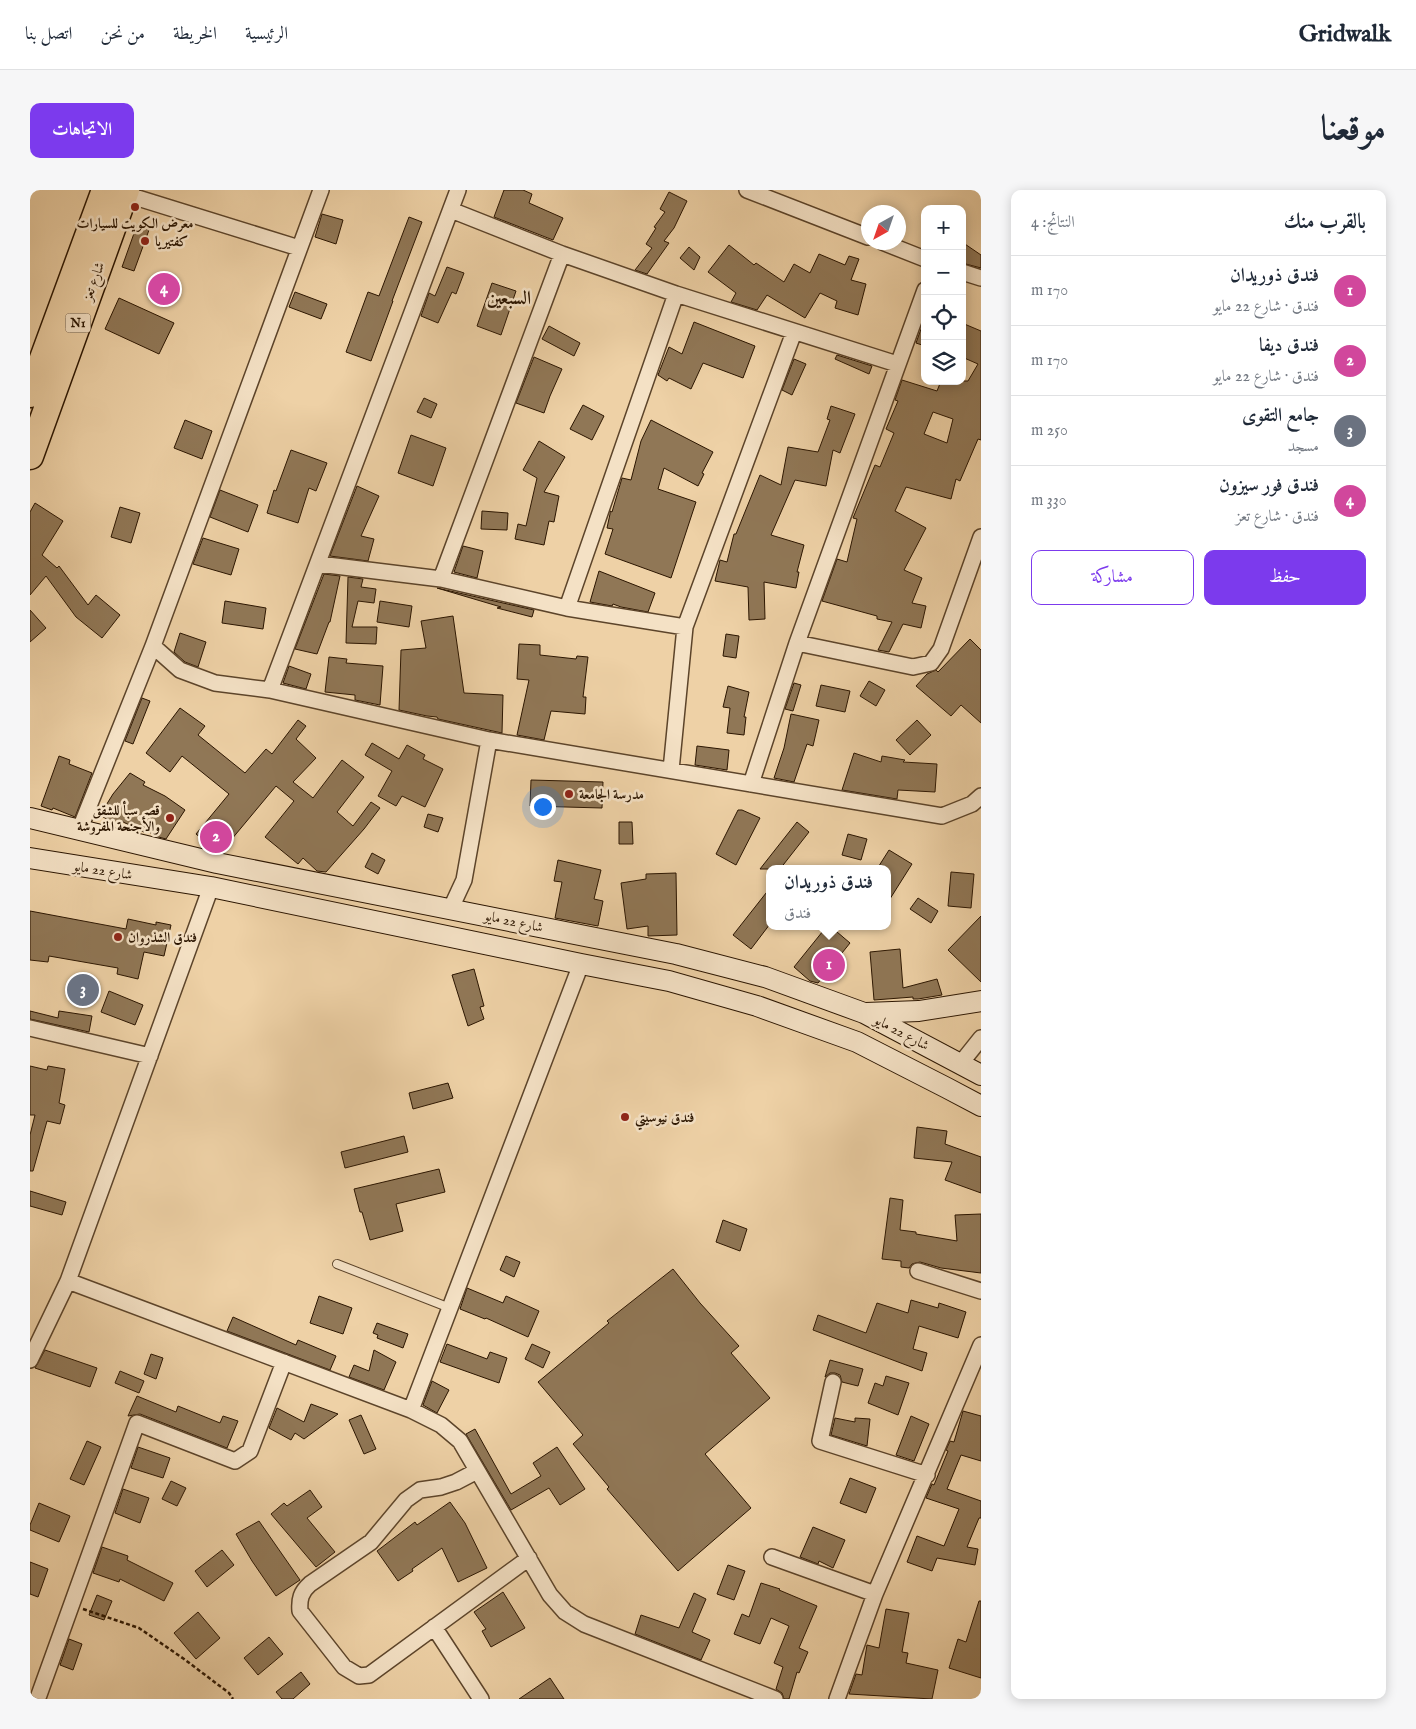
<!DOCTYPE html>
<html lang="ar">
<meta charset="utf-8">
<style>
body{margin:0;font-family:"IM FELL English",Amiri,serif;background:#f6f6f7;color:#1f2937;direction:rtl}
.controls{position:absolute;right:15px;top:15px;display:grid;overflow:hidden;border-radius:10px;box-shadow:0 2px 12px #0003}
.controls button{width:45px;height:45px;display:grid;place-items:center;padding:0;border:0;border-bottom:1px solid #e0e1e3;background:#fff;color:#1f2937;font:25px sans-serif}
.compass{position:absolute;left:831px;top:15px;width:45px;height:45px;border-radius:50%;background:#fff;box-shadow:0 2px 12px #0003;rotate:220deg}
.you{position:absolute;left:512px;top:616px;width:18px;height:18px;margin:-12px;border:4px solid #fff;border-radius:50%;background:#1a73e8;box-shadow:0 0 0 8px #1a73e833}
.badge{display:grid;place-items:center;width:32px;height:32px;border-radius:50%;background:#7c3aed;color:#fff;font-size:16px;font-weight:700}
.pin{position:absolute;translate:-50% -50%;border:2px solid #fff;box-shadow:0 1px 5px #0006}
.popup{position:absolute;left:736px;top:675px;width:125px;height:65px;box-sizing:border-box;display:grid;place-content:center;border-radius:10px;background:#fff;filter:drop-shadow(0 1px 4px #0005);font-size:16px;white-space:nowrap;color:#747a83}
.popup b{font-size:19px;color:#1f2937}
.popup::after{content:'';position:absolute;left:50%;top:100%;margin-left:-10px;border:10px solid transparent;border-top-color:#fff}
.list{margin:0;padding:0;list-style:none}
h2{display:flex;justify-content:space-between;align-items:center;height:65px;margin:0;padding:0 20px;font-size:21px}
h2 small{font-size:16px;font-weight:400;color:#747a83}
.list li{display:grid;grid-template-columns:32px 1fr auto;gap:15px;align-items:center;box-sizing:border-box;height:70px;padding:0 20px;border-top:1px solid #e0e1e3}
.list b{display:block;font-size:19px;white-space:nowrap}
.list p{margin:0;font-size:16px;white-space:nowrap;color:#747a83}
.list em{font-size:16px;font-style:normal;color:#747a83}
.actions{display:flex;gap:10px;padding:15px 20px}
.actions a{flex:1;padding:11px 0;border:1px solid #7c3aed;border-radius:10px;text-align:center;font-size:18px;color:#7c3aed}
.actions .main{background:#7c3aed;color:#fff}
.icon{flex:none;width:28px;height:28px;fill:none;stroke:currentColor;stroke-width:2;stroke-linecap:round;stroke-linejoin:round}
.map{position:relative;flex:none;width:951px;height:1509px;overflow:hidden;direction:ltr;border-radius:10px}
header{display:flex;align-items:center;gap:30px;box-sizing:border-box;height:70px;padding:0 25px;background:#fff;border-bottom:1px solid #e0e1e3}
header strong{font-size:24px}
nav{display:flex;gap:28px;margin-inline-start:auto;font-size:18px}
.intro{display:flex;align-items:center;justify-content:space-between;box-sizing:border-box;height:120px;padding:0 30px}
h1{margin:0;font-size:35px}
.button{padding:12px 22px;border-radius:10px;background:#7c3aed;color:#fff;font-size:18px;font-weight:700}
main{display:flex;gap:30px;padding:0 30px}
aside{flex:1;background:#fff;border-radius:10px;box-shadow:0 2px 12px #0003}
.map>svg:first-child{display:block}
</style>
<header>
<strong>Gridwalk</strong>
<nav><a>الرئيسية</a><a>الخريطة</a><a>من نحن</a><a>اتصل بنا</a></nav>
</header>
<div class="intro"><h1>موقعنا</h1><a class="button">الاتجاهات</a></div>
<main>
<aside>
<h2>بالقرب منك<small>النتائج: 4</small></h2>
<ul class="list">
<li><span class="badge" style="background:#d1479c">1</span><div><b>فندق ذوريدان</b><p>فندق · شارع 22 مايو</p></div><em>170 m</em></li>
<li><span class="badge" style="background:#d1479c">2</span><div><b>فندق ديفا</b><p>فندق · شارع 22 مايو</p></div><em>170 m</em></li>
<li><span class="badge" style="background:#6b7280">3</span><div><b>جامع التقوى</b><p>مسجد</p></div><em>250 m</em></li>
<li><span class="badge" style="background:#d1479c">4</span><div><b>فندق فور سيزون</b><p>فندق · شارع تعز</p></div><em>330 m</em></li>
</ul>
<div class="actions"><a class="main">حفظ</a><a>مشاركة</a></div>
</aside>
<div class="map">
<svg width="951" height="1509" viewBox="0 0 951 1509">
<rect width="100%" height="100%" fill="#eed1a6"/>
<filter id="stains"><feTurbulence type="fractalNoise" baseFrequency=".004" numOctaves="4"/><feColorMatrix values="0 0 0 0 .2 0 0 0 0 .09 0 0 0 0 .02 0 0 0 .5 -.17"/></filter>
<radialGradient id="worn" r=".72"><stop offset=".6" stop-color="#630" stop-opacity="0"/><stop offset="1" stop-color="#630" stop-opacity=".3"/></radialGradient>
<path fill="#907756" stroke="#2b1500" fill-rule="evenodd" d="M474 0H493L502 4 499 13 533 28 523 50 464 27Z
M639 2 657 11 644 38 634 51 639 53 617 84 605 80 622 58 616 54 626 38 624 37 635 22 630 19Z
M292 24 313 30 306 54 285 47Z
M379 27 392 32 362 111H363L341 171 316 162 338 102 349 106Z
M107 35 119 40 104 81 92 77Z
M932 52 951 65V78L932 73Z
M699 55 724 75 726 73 754 92 764 74 780 83 789 64 815 75 819 66 829 69 821 90 836 94 828 125 805 118 807 111 790 103 775 128 737 105 727 120 701 112 706 103 678 82Z
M659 57 670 67 664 80 650 68Z
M417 77 434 83 426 104 422 102 408 133 391 126 399 103 405 106Z
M462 93 486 101 471 145 447 136Z
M265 102 297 114 291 129 259 117Z
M89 108 144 133 129 164 75 139Z
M895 128V156L886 153Z
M664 132 725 156 713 188 673 173 661 199 639 188 637 191 628 185 639 157 652 164Z
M932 133 951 141V250L948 249 930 291 926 289 921 309 876 297 865 321 896 338 874 380 892 388 882 413 896 416 891 438 873 434 859 462 848 460 862 432 847 429V426L792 411 807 369 817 372 827 329 823 328 845 275 850 277 864 243 856 239 868 211 865 210 872 190 907 201 911 191H938L948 174 932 167ZM903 222 923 229 917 253 894 244Z
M519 136 550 153 544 166 512 149Z
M807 165 842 176 839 184 805 169Z
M504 167 532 179 520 206 514 223 486 213Z
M764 169 776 174 762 205 752 200Z
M394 208 407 214 401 228 387 222Z
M553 215 574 226 562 250 540 239Z
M801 216 825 224 810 263 803 260 796 296 765 290 741 345 774 355 767 382H769L766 398 734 392 735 429 719 430 718 397 685 391 690 370 697 372 704 344H706L730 285 751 295 758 257 788 262 800 230 797 229Z
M155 230 182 241 172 269 144 258Z
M621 230 683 262 672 283 674 284 668 296 634 278 628 299 666 312 641 388 575 364 583 339 577 338 580 324V321L582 322 592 288 601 290 611 251Z
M381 245 416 258 403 296 368 283Z
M509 251 535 267 514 302 529 306 524 332 519 331 514 355 485 349 488 334 496 336 507 288 493 280Z
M261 260 297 273 286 301 279 298 268 333 237 323 244 300 246 301Z
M327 296 349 306 331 346 344 349 338 371 300 366Z
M190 300 228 315 218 342 180 327Z
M5 313 33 331 12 365 27 378 29 376 58 415 66 405 90 425 72 448 46 427 16 386 0 405V322Z
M90 317 110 323 101 353 81 347Z
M452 321 478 323 477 340 451 339Z
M173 348 209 359 201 385 163 374Z
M433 356 453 361 447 388 424 382Z
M569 381 625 403 618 422 591 417 583 414 582 416 560 412Z
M294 384 310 386 300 432H299L287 464 265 459Z
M318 387 333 389 331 397 346 399 344 413 328 411 322 437H347L346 454 316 453Z
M407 398 504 420 502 427 467 418 471 417Z
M195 411 236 418 233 439 192 433Z
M350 411 382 416 379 437 347 432Z
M0 420 16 438 0 452Z
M423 426 434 503 473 505 472 543 408 529 407 527 397 526 369 520 371 460 396 458 391 431Z
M150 443 176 452 168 477 155 472 144 462Z
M696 444 709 446 706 468 693 466Z
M940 449 951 460V533L931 515 921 526 886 496 897 484 906 480 908 482Z
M489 454 510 455V465L546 469 547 466 558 467 553 507H556L555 524 521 521 514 550 487 545 499 490 487 489Z
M299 467 317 469 316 473 353 476 350 515 325 510V505L295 502Z
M259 476 281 484 276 499 253 493Z
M839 491 855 500 846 516 830 506Z
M764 493 771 495 763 521 755 519Z
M791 495 820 501 815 522 786 516Z
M698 496 719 502 714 527H716L714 545 697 543 700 518 693 517Z
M112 508 120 511 103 554 95 551Z
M150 518 175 536 168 545 215 583 236 559 242 564 268 530 276 536 266 549 286 568 263 592 283 608 312 570 334 587 307 622 323 636 341 612 350 618 334 639 296 682 287 681 273 668 268 674 235 647 264 611 246 596 191 662 185 660 166 644 199 604 152 566 140 582 116 563Z
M761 524 789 530 783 556 777 554 764 592 744 588 754 558Z
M887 530 901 545 880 565 866 550Z
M342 553 369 569 377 555 395 565 393 569 413 579 395 617 372 606 366 616 348 606 362 581 335 565Z
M667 556 699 560 697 580 665 575Z
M824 563 851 572 852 566 875 570 873 572 907 574 905 602 868 600 867 609 812 600Z
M29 566 40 570 39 574 62 583 45 627 23 618 22 620 11 616Z
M100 583 115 592 113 595 135 606 155 620 136 649 125 646 115 639 114 642 91 631 88 636 70 625 83 604Z
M501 590 573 592 572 618 500 616Z
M708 620H712L730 628 706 675 686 664Z
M398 624 413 628 408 642 394 637Z
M589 632H602L603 654H589Z
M767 632 779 642 750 679H730Z
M818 644 837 649 831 670 812 665Z
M859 660 882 674 858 712V679H847Z
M342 663 355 670 348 684 335 677Z
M528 670 571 680 564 709 573 711 568 736 525 728 532 692 524 691Z
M921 682 944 684 941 718 918 716Z
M646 683 647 745 618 746V736L597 739 591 693 616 689V684Z
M740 698V734L721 759 703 745Z
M888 708 908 721 901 733 880 719Z
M0 721 96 739 98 729 126 735V732L141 735 134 766 114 762 108 789 87 784 88 778 19 766 18 772 0 770Z
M951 726V792L918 760Z
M797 736H800L820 753 788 793 780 791 764 777Z
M870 759 873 798 907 789 912 805 888 809H883V807L844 810 840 762Z
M444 779 454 816 450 817 454 829 438 836 422 785Z
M79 801 113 815 105 835 71 822Z
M0 821 28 828 29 821 62 826 59 842 0 829Z
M0 876 17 880 18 876 35 879 29 913 35 915 30 934 17 931 3 981H0V945L5 925H0Z
M418 893 423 908 383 919 379 903Z
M887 937 917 941 915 954 951 967V1003L915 990 922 972 884 968Z
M374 946 378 962 315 978 311 962Z
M409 979 415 1002 366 1014 373 1041 340 1050 332 1022H330L324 999Z
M0 1001 36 1012 32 1025 0 1016Z
M860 1008 873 1010 870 1040 886 1042V1044L927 1051 925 1025 951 1024V1083L911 1078 890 1072 882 1074 879 1078 871 1077V1071L852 1069Z
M693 1030 717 1039 710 1061 686 1052Z
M476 1066 490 1072 484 1087 470 1080Z
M643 1079 670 1113 709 1156 701 1163 740 1208 675 1264 721 1318 648 1381 577 1299 579 1297 543 1254 553 1245 508 1192 579 1133 577 1131Z
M437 1098 473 1113 476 1106 509 1121 498 1147 456 1128 455 1129 430 1119Z
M289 1106 322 1118 313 1144 280 1133Z
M881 1110 908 1118 909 1113 936 1122 928 1148 889 1136 883 1159 897 1163 892 1181 783 1140 788 1125 836 1143 847 1113 878 1123Z
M203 1127 266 1155 268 1150 306 1166 300 1180 197 1141Z
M347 1133 378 1144 373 1158 347 1148 348 1145 343 1143Z
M417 1154 457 1169 460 1162 477 1168 469 1193 410 1172Z
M502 1154 520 1162 513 1178 495 1169Z
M15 1160 67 1178 60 1197 5 1178Z
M344 1160 366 1172 354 1200 319 1187 324 1175 339 1181Z
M121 1164 133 1168 126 1189 114 1184Z
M800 1170 833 1179 828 1196 812 1192 810 1185 805 1183H800L795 1187Z
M90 1181 114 1191 109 1203 85 1193Z
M856 1186 879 1193 868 1225 838 1213 845 1193 853 1196Z
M402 1191 419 1200 407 1223 393 1215Z
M107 1206 146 1222 148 1216 190 1233 193 1226 208 1231 197 1258 110 1224 98 1226Z
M281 1214 308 1224 274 1249 265 1243 261 1250 239 1238 247 1218 274 1232Z
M933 1221 951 1226V1271L931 1265 917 1299 951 1311V1328H949L937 1357 948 1359 945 1375 907 1368 902 1381 877 1372 887 1346 914 1356 929 1319 896 1308 902 1294 904 1295 918 1261 916 1260 920 1251 924 1252Z
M331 1225 346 1259 334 1264 319 1230Z
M881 1226 899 1234 884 1271 866 1265Z
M805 1228 825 1232V1228L840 1229 837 1256 801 1245Z
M445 1239 481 1304 511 1286 503 1273 527 1257 555 1299 530 1315 519 1298 481 1320 436 1244Z
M57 1251 71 1257 54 1295 40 1289Z
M108 1257 140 1268 133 1288 101 1278Z
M820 1288 846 1298 836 1323 810 1313Z
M141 1291 156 1298 147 1316 132 1309Z
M93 1299 119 1308 110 1333 85 1323Z
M280 1300 292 1317 277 1328 305 1362 286 1377 241 1324 254 1313 257 1316Z
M420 1312 435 1333 457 1378 428 1392 412 1358 382 1379 383 1381 368 1391 347 1361 385 1332 387 1335Z
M9 1313 40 1326 29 1352 0 1340V1335Z
M229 1331 270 1390 246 1406 222 1371 206 1344Z
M783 1337 815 1350 803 1378 789 1371 788 1374 770 1367Z
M72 1357 98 1366 97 1370 143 1393 134 1411 90 1389 89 1392 63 1383Z
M192 1360 204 1375 177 1397 165 1381Z
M0 1372 18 1379 8 1407 0 1404Z
M698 1375 715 1381 704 1410 687 1404Z
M731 1393 750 1399 749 1400 787 1416 769 1458 778 1462 769 1483 767 1482 759 1509H754L752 1503 746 1499 753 1477 744 1473 759 1436 741 1428 730 1454 704 1444 712 1424 719 1427Z
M473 1402 495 1438 461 1457 452 1441 456 1439 444 1422Z
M664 1403 676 1409 662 1442 680 1450 671 1470 605 1444 611 1425 649 1438Z
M67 1405 82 1411 74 1430 59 1425Z
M949 1411H951V1488L919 1478 928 1449 936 1452Z
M856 1419 879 1423 872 1462 878 1463 876 1473 908 1480 902 1509 819 1504 826 1484 832 1485 837 1455 849 1458Z
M168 1422 190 1448 166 1469 144 1443Z
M239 1447 253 1464 228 1485 214 1468Z
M39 1449 52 1454 43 1480 30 1475Z
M271 1482 280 1494 263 1509H252L246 1502Z
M520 1488 534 1509H489Z"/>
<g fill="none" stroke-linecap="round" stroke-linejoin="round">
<g stroke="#5c442a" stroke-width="10">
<path id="lane" d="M307 1074 420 1118"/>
</g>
<g stroke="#5c442a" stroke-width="18">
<path id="street" d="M717 0 838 47
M95 4 269 58
M421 20 532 64 646 104 867 174
M852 52 895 69
M932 82 951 88
M289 374 411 389 537 418 655 437
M411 389 532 64
M537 418 646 104
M767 453 883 477 901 473 911 459 951 347
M123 456 150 480 185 493 240 500 459 550 912 626 942 614 951 606
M240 500 428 0
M641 580 655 437 764 142
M721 594 767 453 895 100
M49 641 123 456 291 0
M421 718 434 690 459 550
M0 838 120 866
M931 873 951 848
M888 1081 951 1101
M38 1091 381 1220 411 1235 430 1251 520 1405 535 1422 554 1434 745 1509
M0 1170 38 1091 181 697
M803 1192 790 1251 897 1285
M381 1220 551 774
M447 1281 426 1292 411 1297 390 1300 376 1310 341 1352 280 1394C271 1402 269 1409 270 1421L314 1477 329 1486 339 1485 499 1368
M742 1367 845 1404
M404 1437 451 1509
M9 1505 107 1233 205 1271 220 1261 254 1172
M807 1509 845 1404 951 1155"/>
</g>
<g stroke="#2b1500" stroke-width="22">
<path id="secondary" d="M0 628 187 673 646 764 735 787 834 823 951 885
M0 668 181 697 551 774 639 791 727 816 827 852 917 898 951 916
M836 823 889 821 951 811"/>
</g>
<g stroke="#2b1500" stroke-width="29">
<path id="highway" d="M0 204 75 0
M0 266 96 0"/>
</g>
<path stroke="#2b1500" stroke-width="2.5" stroke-dasharray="4 2.5" stroke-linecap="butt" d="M53 1419 109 1438 154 1469 199 1503 203 1509"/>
<use href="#lane" stroke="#f4e1c5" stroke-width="8"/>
<use href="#street" stroke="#f4e1c5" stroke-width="15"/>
<use href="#secondary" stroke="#f4e1c5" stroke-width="20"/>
<use href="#highway" stroke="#eed1a6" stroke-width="26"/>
</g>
<g fill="#8f2418" stroke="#f4e1c5" stroke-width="2">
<circle cx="105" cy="17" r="5"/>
<circle cx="115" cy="51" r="5"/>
<circle cx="539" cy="604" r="5"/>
<circle cx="140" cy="628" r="5"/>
<circle cx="88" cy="747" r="5"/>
<circle cx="595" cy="927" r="5"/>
</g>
<g text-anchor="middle" stroke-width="5" stroke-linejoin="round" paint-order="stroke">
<rect fill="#f4e1c5" stroke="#67523b" stroke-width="1" x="35.5" y="123.5" width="25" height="19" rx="4"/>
<g font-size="12" font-weight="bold" fill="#2b1500">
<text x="48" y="137">N1</text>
</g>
<g font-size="14" font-weight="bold" fill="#2b1500" stroke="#f4e1c5" text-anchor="start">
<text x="105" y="38" text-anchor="middle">معرض الكويت للسيارات</text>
<text x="125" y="56">كفتيريا</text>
<text x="549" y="609">مدرسة الجامعة</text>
<text x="130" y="625" text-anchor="end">قصر سبأ للشقق<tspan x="130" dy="16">والأجنحة المفروشة</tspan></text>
<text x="98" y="752">فندق الشذروان</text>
<text x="605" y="932">فندق نيوسيتي</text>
</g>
<g font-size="14" fill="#2b1500" stroke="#f4e1c5">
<text transform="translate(63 91) rotate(-70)" y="5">شارع تعز</text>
<text transform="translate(73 680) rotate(9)" y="5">شارع 22 مايو</text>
<text transform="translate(484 731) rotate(12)" y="5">شارع 22 مايو</text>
<text transform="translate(872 842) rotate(28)" y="5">شارع 22 مايو</text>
</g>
<g font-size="19" font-weight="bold" fill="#2b1500" stroke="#f4e1c5">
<text x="479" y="114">السبعين</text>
</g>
</g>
<rect width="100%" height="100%" filter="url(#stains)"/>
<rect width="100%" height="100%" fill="url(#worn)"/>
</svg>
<div class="controls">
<button>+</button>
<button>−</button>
<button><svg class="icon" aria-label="locate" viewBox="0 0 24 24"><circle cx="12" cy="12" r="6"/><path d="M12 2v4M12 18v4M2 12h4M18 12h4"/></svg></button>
<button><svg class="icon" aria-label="layers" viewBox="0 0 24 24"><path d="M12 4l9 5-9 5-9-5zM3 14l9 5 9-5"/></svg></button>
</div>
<svg class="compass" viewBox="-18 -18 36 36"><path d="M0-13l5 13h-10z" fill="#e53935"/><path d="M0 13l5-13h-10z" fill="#747a83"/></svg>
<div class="you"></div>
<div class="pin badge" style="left:799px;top:775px;background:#d1479c">1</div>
<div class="popup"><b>فندق ذوريدان</b>فندق</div>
<div class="pin badge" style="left:186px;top:647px;background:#d1479c">2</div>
<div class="pin badge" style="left:53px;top:800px;background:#6b7280">3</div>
<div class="pin badge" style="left:134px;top:99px;background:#d1479c">4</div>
</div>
</main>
